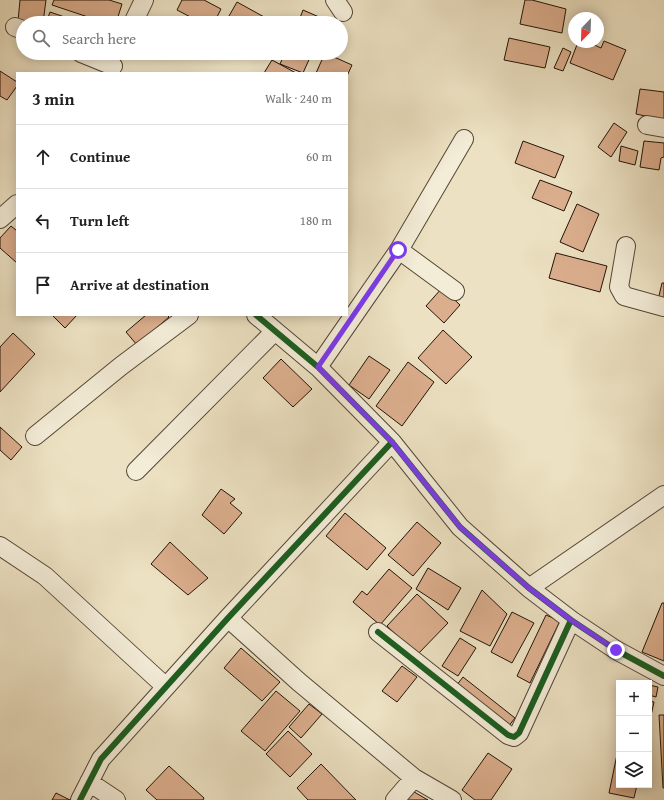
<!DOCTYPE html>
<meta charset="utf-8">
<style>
body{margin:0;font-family:"Gentium Book Plus",serif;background:#f6f6f6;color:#222}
.controls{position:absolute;right:12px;bottom:12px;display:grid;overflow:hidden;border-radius:0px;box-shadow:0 2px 10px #0003}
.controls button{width:36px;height:36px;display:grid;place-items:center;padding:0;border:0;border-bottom:1px solid #e0e0e0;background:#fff;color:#222;font:20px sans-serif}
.compass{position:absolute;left:568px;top:12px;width:36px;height:36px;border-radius:50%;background:#fff;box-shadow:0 2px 10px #0003;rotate:203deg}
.stop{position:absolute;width:12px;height:12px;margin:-9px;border:3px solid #7c3aed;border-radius:50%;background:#fff}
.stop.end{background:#7c3aed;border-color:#fff;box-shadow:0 1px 4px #0008}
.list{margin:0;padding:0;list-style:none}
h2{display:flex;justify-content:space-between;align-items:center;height:52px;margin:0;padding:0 16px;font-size:17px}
h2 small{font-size:13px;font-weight:400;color:#767676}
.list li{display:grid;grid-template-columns:26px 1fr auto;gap:12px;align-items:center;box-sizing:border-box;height:64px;padding:0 16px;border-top:1px solid #e0e0e0}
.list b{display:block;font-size:15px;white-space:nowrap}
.list em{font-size:13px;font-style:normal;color:#767676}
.icon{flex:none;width:22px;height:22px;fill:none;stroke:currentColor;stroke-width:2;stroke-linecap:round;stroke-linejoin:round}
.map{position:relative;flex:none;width:664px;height:800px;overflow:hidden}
.search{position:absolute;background:#fff;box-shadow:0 2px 10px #0003;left:16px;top:16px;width:332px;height:44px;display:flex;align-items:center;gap:10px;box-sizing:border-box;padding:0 14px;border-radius:22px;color:#767676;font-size:15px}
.panel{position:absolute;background:#fff;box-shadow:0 2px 10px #0003;left:16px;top:72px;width:332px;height:244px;border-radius:0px}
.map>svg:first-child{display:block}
</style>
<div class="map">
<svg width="664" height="800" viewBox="0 0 664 800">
<rect width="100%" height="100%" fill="#ece1c2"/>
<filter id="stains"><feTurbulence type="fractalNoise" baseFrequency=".005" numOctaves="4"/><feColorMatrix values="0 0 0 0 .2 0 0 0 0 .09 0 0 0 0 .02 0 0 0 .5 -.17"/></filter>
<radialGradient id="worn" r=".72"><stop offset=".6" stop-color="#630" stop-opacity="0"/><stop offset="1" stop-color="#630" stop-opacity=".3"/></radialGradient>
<path fill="#dbae8d" stroke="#221307" d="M20 0H46L43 23 18 21Z
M54 0H109L122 4 116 23H106L52 5Z
M182 0H204L221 9 214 23H202L177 10Z
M525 0H532L566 9 562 33 520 24Z
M237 2 275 23H225Z
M303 10 326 20 325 23H298Z
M50 12 82 23H46Z
M509 38 550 47 545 68 504 60Z
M604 41 626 50 613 80 570 63 578 42H588L601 48Z
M563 48 571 52 563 71 554 68Z
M261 53H277L273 60Z
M285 53H312L303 73 280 64Z
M325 53 352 65 347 76V73H316Z
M272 60 296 73H264Z
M0 71 17 82V86L7 100 0 96Z
M640 89 664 92V120L636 114Z
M614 123 627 132 611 157 598 147Z
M523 141 564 156 555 178 515 163Z
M644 141 664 143V157L661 158 659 170 640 167Z
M621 146 638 151 635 165 619 161Z
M540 180 572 192 564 211 532 198Z
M577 204 599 214 583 252 560 242Z
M11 226 17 231V263L0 248V238Z
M556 253 607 266 600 292 549 278Z
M662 283H664V302L658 300Z
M442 288 460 305 444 323 426 306Z
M52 315H77L65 328Z
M146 315H167L169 317 137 345 126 332Z
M443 330 472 357 446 384 418 358Z
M13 333 35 354 0 392V347Z
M369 356 390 370 369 399 349 385Z
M281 359 312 389 293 407 263 378Z
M408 362 434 382 402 426 376 406Z
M0 427 22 447 11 460 0 450Z
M221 489 235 499 230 503 242 513 224 534 202 515Z
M345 513 386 548 367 570 326 536Z
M417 522 441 543 413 576 388 555Z
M170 542 208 578 188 595 151 564Z
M428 568 461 588 448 610 416 589Z
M389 569 412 588 380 625 353 602 362 591 367 595Z
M482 590 507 614 490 646 460 631Z
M417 594 448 623 417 655 387 626Z
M662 603H664V661L642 652Z
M512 612 534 623 512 663 491 652Z
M546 615 560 621 530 683 517 676Z
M460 638 476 648 458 676 442 666Z
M241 648 280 682 262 701 224 668Z
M402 666 417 677 397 702 382 691Z
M463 677 515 718 508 727 456 686Z
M649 685 658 687 656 697 649 695Z
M276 691 300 711 265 751 241 731Z
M649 701 654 702 649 725Z
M309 704 322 714 301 738 289 727Z
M659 715H664V788H663Z
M288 731 312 754 290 777 266 754Z
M619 745V785H637L634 798 609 793Z
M488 753 512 769 491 800H475L462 790Z
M321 764 356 800H308L297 788Z
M169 766 204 798 203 800H157L146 790Z
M409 789 428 800H403Z
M56 793 70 800H52Z"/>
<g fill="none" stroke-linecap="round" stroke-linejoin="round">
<g stroke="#544636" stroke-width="20">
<path id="minor" d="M335 0 343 12
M133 23 144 0
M15 27 23 30
M81 53 113 66
M647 125 664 128
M0 219 17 204
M626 246 619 287 624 296 664 307
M399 250 455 291
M256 315 318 367 392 442 460 527 529 588 571 620 616 650 664 676
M318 367 399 250 464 139
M35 436 121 366 189 315
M136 471 275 331
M0 546 45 576 166 687
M529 588 664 495
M228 618 299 682 414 778 452 800
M378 632 508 735 514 737 519 733 571 620
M89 782 116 800
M80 800 101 759 228 618 392 442
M395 800 414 778"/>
</g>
<use href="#minor" stroke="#f3ecd7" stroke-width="18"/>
<g stroke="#f3ecd7" stroke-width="8">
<path id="cycleway" d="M256 315 318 367 392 442 460 527 529 588 571 620 616 650 664 676
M378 632 508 735 514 737 519 733 571 620
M80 800 101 759 228 618 392 442"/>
</g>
<use href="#cycleway" stroke="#1b5e20" stroke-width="6"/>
</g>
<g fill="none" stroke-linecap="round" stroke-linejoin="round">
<path stroke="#7c3aed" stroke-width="5" d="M398 250 318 367 392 442 460 527 529 588 571 620 616 650"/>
</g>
<rect width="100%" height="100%" filter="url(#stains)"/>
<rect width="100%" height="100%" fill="url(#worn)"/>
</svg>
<div class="controls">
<button>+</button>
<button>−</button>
<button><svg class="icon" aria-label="layers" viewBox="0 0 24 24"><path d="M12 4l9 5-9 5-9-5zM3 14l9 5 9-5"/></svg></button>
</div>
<svg class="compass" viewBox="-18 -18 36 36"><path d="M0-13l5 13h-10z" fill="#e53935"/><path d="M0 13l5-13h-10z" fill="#767676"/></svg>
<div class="stop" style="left:398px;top:250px"></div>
<div class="stop end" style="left:616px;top:650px"></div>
<div class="search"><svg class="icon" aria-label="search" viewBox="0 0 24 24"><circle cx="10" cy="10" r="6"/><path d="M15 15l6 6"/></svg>Search here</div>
<section class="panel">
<h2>3 min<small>Walk · 240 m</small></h2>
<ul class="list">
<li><svg class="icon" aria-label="ahead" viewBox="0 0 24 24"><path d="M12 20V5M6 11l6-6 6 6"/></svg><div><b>Continue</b></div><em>60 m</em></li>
<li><svg class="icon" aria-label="left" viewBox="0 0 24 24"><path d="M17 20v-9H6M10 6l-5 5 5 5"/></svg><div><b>Turn left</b></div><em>180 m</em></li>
<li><svg class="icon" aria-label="arrive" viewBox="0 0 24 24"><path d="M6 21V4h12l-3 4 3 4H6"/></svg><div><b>Arrive at destination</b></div></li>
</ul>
</section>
</div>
